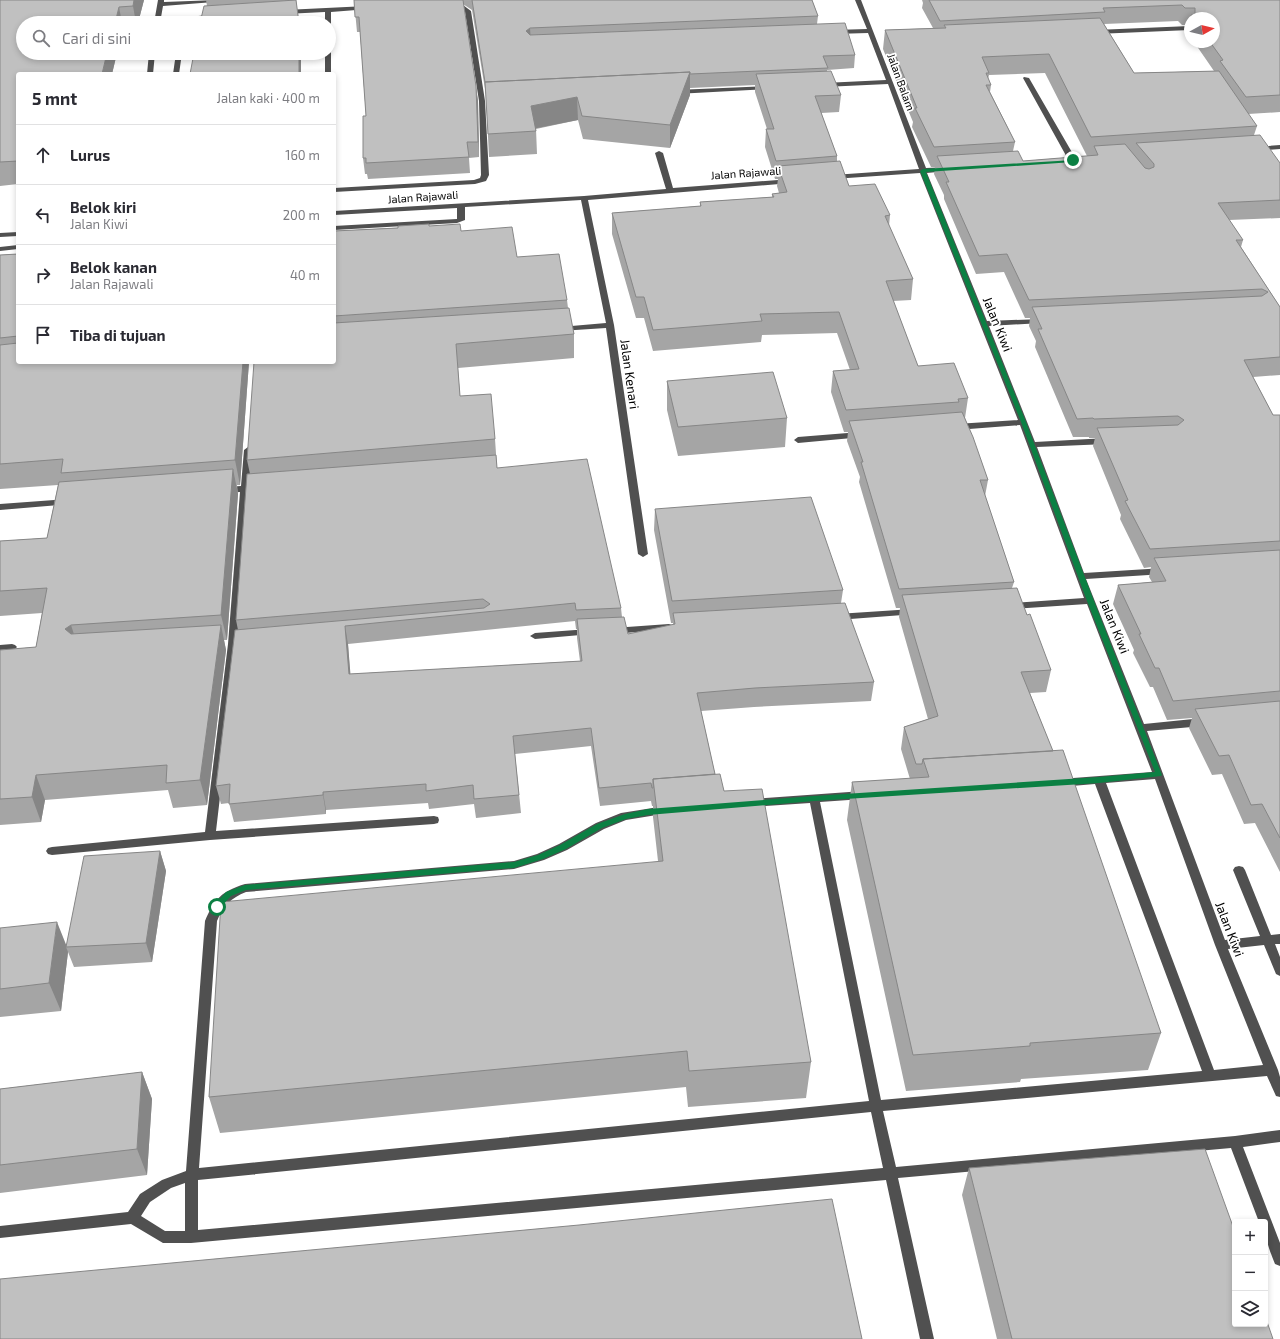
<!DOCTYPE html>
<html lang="id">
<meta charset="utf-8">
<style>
body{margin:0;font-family:"Exo 2",sans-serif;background:#f7f7f7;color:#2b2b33}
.controls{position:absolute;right:12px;bottom:12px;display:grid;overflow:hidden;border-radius:4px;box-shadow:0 2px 6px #0003}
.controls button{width:36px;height:36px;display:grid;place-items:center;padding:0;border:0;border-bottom:1px solid #e1e1e2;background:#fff;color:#2b2b33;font:20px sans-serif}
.compass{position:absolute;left:1184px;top:12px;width:36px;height:36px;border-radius:50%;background:#fff;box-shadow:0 2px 6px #0003;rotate:82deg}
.stop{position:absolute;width:12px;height:12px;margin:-9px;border:3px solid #0b8043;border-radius:50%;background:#fff}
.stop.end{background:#0b8043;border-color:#fff;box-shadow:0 1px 4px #0008}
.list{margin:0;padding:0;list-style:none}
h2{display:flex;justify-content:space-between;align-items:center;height:52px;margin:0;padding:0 16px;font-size:17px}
h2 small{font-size:13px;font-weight:400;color:#7c7c81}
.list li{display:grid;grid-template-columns:26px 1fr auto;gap:12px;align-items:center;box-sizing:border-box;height:60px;padding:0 16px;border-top:1px solid #e1e1e2}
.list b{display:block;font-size:15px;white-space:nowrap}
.list p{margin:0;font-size:13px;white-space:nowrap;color:#7c7c81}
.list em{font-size:13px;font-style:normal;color:#7c7c81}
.icon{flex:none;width:22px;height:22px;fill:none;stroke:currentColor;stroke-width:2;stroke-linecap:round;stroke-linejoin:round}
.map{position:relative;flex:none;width:1280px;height:1339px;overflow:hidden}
.search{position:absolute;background:#fff;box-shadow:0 2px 6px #0003;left:16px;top:16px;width:320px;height:44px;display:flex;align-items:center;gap:10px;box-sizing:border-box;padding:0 14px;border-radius:22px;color:#7c7c81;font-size:15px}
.panel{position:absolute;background:#fff;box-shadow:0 2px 6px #0003;left:16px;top:72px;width:320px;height:292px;border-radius:4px}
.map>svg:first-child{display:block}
</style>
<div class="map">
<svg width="1280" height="1339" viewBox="0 0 1280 1339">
<rect width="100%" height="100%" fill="#fff"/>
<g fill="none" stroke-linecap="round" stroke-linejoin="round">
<path fill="#505050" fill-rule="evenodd" d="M158 0H164V2L217 0 214 2 163 6 160 23H154Z
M855 0H861L926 168 948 167 952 169 948 171 927 173 987 321 1042 319 1046 321 1042 323 989 326 1035 442 1107 438 1111 441 1107 444 1037 447 1084 573 1164 568 1169 571 1164 574 1086 579 1144 724 1203 718 1207 719 1208 722 1207 725 1203 726 1147 731 1225 940 1260 936 1233 870 1235 867 1239 866 1243 867 1245 870 1271 935 1280 934V944H1275L1280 957V976L1276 974 1264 945 1228 949 1278 1070 1280 1077V1097L1276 1096 1267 1076 883 1111 896 1167 1235 1136 1280 1130V1142L1243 1147 1280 1243V1266L1275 1264C1269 1249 1265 1239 1265 1222H1259L1231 1148 898 1178 934 1339H920L886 1180 191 1243H163L131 1224 0 1238V1226L128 1212 140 1194 162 1180 186 1171 205 921C214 899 222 891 245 884L514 861 537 854 559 844 596 823 621 813 665 806 669 807 670 810 669 813 626 820 604 829 567 850 544 860 514 869 246 892C231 898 223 906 217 921L199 1168 869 1101 810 803 751 807 747 806 746 803 747 800 751 799 863 791 867 792 868 795 867 798 863 799 820 802 881 1100 1202 1071 1095 784 1060 787 1056 786 1055 783 1056 780 1060 779 1152 772 1087 604 1011 609 1006 606 1011 603 1084 598 1020 425 956 430 952 427 956 424 1018 420 920 173 833 179 829 177 833 175 919 169 888 84 824 87 821 85 824 83 886 80 868 33 834 34 831 32 834 30 867 29ZM1155 779 1215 945 1263 1065 1214 1070 1106 783ZM871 1112 883 1168 198 1230V1180ZM185 1183V1231H165L141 1216 150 1202 171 1188Z
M451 3 463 5 471 11 485 101 489 175 486 181 475 184 334 192V188L474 180 480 178 481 175 479 101 465 12 459 8 449 6 448 5Z
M367 6 369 7V9L331 12V23L329 25V23H325V12L285 14 282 12 285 10Z
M215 14 218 16 217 17 180 23 190 17Z
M1190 26V30L1096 34 1093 32 1096 30Z
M329 51 331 53V74H325V53H329Z
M149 53H155L153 74H147Z
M176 53H182L179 74H173Z
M1024 77 1029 78 1077 161 1076 163H1070L1069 161 1023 78Z
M768 86 771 88 770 89 676 94 673 92 676 90Z
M1280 145V149L1256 151 1252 149 1256 147Z
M659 151 663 153 673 188 791 179 795 181 791 183 588 200 614 325 648 554 643 557 638 554 606 328 560 331 556 329 560 327 606 323 581 200 465 207V220L457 223 334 230V226L457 219V208L334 215V211L584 196 666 189 655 153Z
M18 232V236L0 237V233Z
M18 245V249L0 251V247Z
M860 432 863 433 864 435 863 437 798 443 794 440 798 437Z
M248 447 252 450 250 486 259 485 263 488 259 491H249L238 644 216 831 434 816 438 817 439 820 438 823 434 824 210 840 52 855 48 854 46 851 48 848 52 847 205 832 228 644 240 492 225 493 221 490 225 487 241 486 244 450Z
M68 499 71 500 73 502 71 504 0 510V504Z
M913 609 918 612 916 614 837 620 832 617 837 614Z
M669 624 672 625 674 627 672 629 613 634 608 631 613 628Z
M589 629 594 632 592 634 535 639 530 636 535 633Z
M12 644 15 645 17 647 15 649 0 651V645Z"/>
</g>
<path fill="#a5a5a5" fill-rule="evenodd" d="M0 0H144L138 23H23L117 53 112 74H18V184L0 186Z
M206 0H296L299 23H200L207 6Z
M354 0H812L818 16 817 24 855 55 854 68 827 70V71L841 95 839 112 821 113 837 156V161L849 186 890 215 889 226 913 279 911 300 893 301 918 366 968 398 965 418 988 480 985 496 1014 582 1012 588 1027 615 1051 670 1046 692 1030 693 1161 1033 1148 1070 1021 1079 1020 1082 906 1091 847 820 852 782 910 779 901 749 904 727 928 719 899 617 900 608H896L859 482 860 477 847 441 848 432H844L831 392 833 371 850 370 837 333 762 335 761 342 653 351 644 318H636L612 234V213L700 206V202L772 197V194L779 193 777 186 778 179H775L765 147 766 129H767L755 92V85L690 88V95L670 148 583 139 578 120 536 129 537 154 489 157 486 95 472 10 463 4 478 101 479 157 469 158 470 173 368 179 367 174H365L363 158 366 116 360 32H357Z
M922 0H1280V112L1248 114 1257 126 1254 135 1280 163V218L1229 220 1243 240 1241 247 1280 307V375L1253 377 1273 415H1280V872L1255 823 1244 824 1222 774 1212 775 1189 728 1192 718 1167 720 1153 687H1150L1133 653 1134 650 1113 604 1118 585 1152 582 1149 577 1151 567 1144 568 1120 519 1121 515 1093 446 1095 438H1089V437H1073L1035 347 1036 341 1029 326 1030 318H1025L1004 272 976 274 944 199V195L934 174 935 167H931L912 127 913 122 883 49 885 30 933 28 922 8 923 3ZM1190 18H1214V42H1194L1214 71 1134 73 1104 24 1178 21 1182 25H1189L1187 32 1190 35ZM1045 73 1087 156 1023 161 1013 151 1015 142 990 92 991 85 988 79 989 75Z
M429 226 461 231 517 257 567 300 568 308 574 334V358L458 368 460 396 495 439 497 468 621 608 622 617 628 634 673 625V623H671L654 530 655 509 843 590 841 603 874 682 871 701 754 707 701 711 715 774 724 791 811 1062 806 1098 688 1107 686 1087 220 1133 209 1097 658 861 653 817V806H652L651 801 600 806 591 746 515 754 521 813 476 818 474 804 429 809 428 803 326 810V814L234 822 229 803 221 804 216 786 238 630 236 620 250 474 247 460 334 362V231ZM575 621 576 629H577V638L580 661 350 674 348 644Z
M18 254V362H249L240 485H237L238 494 227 640H224L226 650 207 805 173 808 168 790 45 800 41 822 0 825V650L36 647 42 613 0 616V541L47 538 58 485 0 489V255Z
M667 381 787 418 785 447 678 456 667 410Z
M160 851 166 871 152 962 74 967 68 952 61 1011 0 1017V928L66 945Z
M142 1072 152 1099 147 1175 0 1193V1089Z
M969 1168 1273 1339H997L962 1195Z"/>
<path fill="#868686" d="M134 0H144L138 23H136L133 6Z
M119 7 122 23H115Z
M530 28 531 42 526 31Z
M107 53H117L112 74H102Z
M299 53H301V74H299Z
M690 72V95L670 148V125Z
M476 86 478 101 479 157 478 142Z
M577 97 578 120 532 129 531 106Z
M243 362H249L240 485 235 460Z
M233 469 238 494 227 640 221 615Z
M71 625 79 650 65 629Z
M221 625 226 650 207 805 200 780Z
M345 626 348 644 352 693 349 674Z
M36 775 45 800 41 822 32 797Z
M323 792 326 810V814L323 795Z
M160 851 166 871 152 962 146 943Z
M57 922 67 947H66L68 952 61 1011 49 983Z
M142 1072 152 1099 147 1175 137 1149Z"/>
<path fill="#c0c0c0" stroke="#868686" d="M0 0H134L133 6 119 7 115 23H23V53H107L102 74H18V161L0 162Z
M296 0 299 23H200L204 6Z
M354 0H463L476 86 478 142H467L469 157 366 163V158H363V116H366L359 17H355Z
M472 0H812L818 16 530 28 526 31 530 35 845 23 855 55 823 56 828 68 690 74V72L485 82Z
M929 0H1280V95L1246 97 1220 61 1223 60 1210 42H1214V18H1193L1191 15H1195V8H1185L1182 5 1103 8 1105 12 940 21Z
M1100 18 1134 73 1219 71 1257 126 1091 137 1049 54 982 57 989 73H986L991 85H986L1015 142 934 147 915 108H917L885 30 946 28 944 25Z
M194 53H299V74H190Z
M831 71 841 95 815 96 837 156 776 161 766 129H774L756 74Z
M690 72 670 125 582 116 577 97 531 106 536 131 488 134 485 82Z
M1260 135 1280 163V200L1218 203 1243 240H1236L1280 307V357L1244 360 1273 415H1280V541L1150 549 1125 501 1128 500 1097 428 1178 425 1184 420 1178 416 1094 419 1093 418 1077 419 1038 329H1042L1032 307 1262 296 1268 292 1262 289 1029 300 1007 254 979 256 946 182H949L937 156 1018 151 1023 161 1098 155 1094 146 1125 144 1145 168 1149 169 1154 167V164L1136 143Z
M840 161 849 186 875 184 890 215 885 216 913 279 886 281 918 366 954 363 968 398 958 399 959 402 846 410 833 371 859 369 839 312 760 314 762 321 653 330 644 297H636L612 213 701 206 700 202 774 197 772 194 787 192 778 166Z
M429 224V226L460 224 461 231 512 227 517 257 559 254 567 300 334 316V231L398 228V226Z
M18 254V336L0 338V255Z
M569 308 574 334 456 344 460 396 491 394 495 439 247 460 254 362H334V323Z
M18 343V362H243L235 460 61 473 63 459 0 464V345Z
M773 372 787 418 678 427 667 381Z
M962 412 973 437 988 480H980L1014 582 899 589 861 462H863L849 421Z
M496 455 497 468 587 459 621 608 576 610 575 603 345 626 349 674 582 661 577 619 624 617 628 634 675 624 673 613 845 603 874 682 755 688 697 693 715 774 653 779V788H652L651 783 599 788 591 728 513 736 519 795 474 799 473 785 426 791V784L323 792V795L229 804 230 784 216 786 235 630 484 608 490 604 483 599 236 620 247 474Z
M233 469 221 615 71 625 65 629 71 634 221 625 200 780 166 783 167 765 36 775 32 797 0 799V650L36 647 47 588 0 591V541L47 538 59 482Z
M811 497 843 590 672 601 655 509Z
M1280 550V691L1173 701 1159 668H1155L1139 634H1141L1118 585 1166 581 1154 558Z
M1017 588 1027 615 1030 614 1051 670 1021 672 1053 751 923 759 922 764H916L904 727 938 716 902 595Z
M1280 701V838L1262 804 1251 805 1229 755 1219 756 1195 709Z
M1063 750 1161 1033 1030 1043V1046L913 1055 852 782 929 777 923 759Z
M720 774 724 791 762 789 811 1062 689 1071 687 1051 209 1097 221 902 663 861 653 779Z
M160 851 146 943 66 947 84 856Z
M57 922 49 983 0 989V928Z
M142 1072 137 1149 0 1165V1089Z
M1205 1149 1235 1232V1324H1265V1316L1273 1339H1012L969 1168Z
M832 1199 862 1339H0V1279L579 1225Z"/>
<path fill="#0b8043" d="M1074 160 1073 162 926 172 1026 422 1094 601 1162 775 1161 776 1099 783 814 801 648 815 626 819 602 828 566 849 543 859 514 868 246 890 231 896 219 909H214V905L226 892 245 885 514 862 538 855 560 845 597 824 625 814 648 809 814 796 1099 777 1155 772 1087 601 1021 422 920 171 923 169Z"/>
<g text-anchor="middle" stroke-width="3.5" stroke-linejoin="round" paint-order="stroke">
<g font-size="11" fill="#000" stroke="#fff">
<text transform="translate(901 82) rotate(70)" y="4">Jalan Balam</text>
<text transform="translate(746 173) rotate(-4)" y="4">Jalan Rajawali</text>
<text transform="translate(423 197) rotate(-4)" y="4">Jalan Rajawali</text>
</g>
<g font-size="13" fill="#000" stroke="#fff">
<text transform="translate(998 324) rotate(68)" y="5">Jalan Kiwi</text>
<text transform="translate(630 374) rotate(82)" y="5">Jalan Kenari</text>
<text transform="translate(1115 626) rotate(68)" y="5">Jalan Kiwi</text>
<text transform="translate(1230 929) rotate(69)" y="5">Jalan Kiwi</text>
</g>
</g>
</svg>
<div class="controls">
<button>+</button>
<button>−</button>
<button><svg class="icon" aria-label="layers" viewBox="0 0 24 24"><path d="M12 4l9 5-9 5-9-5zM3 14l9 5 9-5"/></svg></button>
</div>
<svg class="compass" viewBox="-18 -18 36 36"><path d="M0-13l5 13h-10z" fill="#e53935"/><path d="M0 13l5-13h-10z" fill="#7c7c81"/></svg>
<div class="stop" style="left:217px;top:907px"></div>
<div class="stop end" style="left:1073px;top:160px"></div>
<div class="search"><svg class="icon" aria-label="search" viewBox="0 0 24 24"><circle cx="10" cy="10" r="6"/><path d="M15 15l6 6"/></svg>Cari di sini</div>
<section class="panel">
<h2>5 mnt<small>Jalan kaki · 400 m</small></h2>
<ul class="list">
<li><svg class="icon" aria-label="ahead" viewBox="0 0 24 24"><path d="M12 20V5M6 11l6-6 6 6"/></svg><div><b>Lurus</b></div><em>160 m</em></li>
<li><svg class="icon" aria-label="left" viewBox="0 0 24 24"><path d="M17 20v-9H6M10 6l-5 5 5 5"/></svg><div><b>Belok kiri</b><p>Jalan Kiwi</p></div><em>200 m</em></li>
<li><svg class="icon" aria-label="right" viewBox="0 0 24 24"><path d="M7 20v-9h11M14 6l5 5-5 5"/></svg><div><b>Belok kanan</b><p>Jalan Rajawali</p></div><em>40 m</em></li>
<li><svg class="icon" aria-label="arrive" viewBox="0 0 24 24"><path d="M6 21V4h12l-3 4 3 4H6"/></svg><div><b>Tiba di tujuan</b></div></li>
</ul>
</section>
</div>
